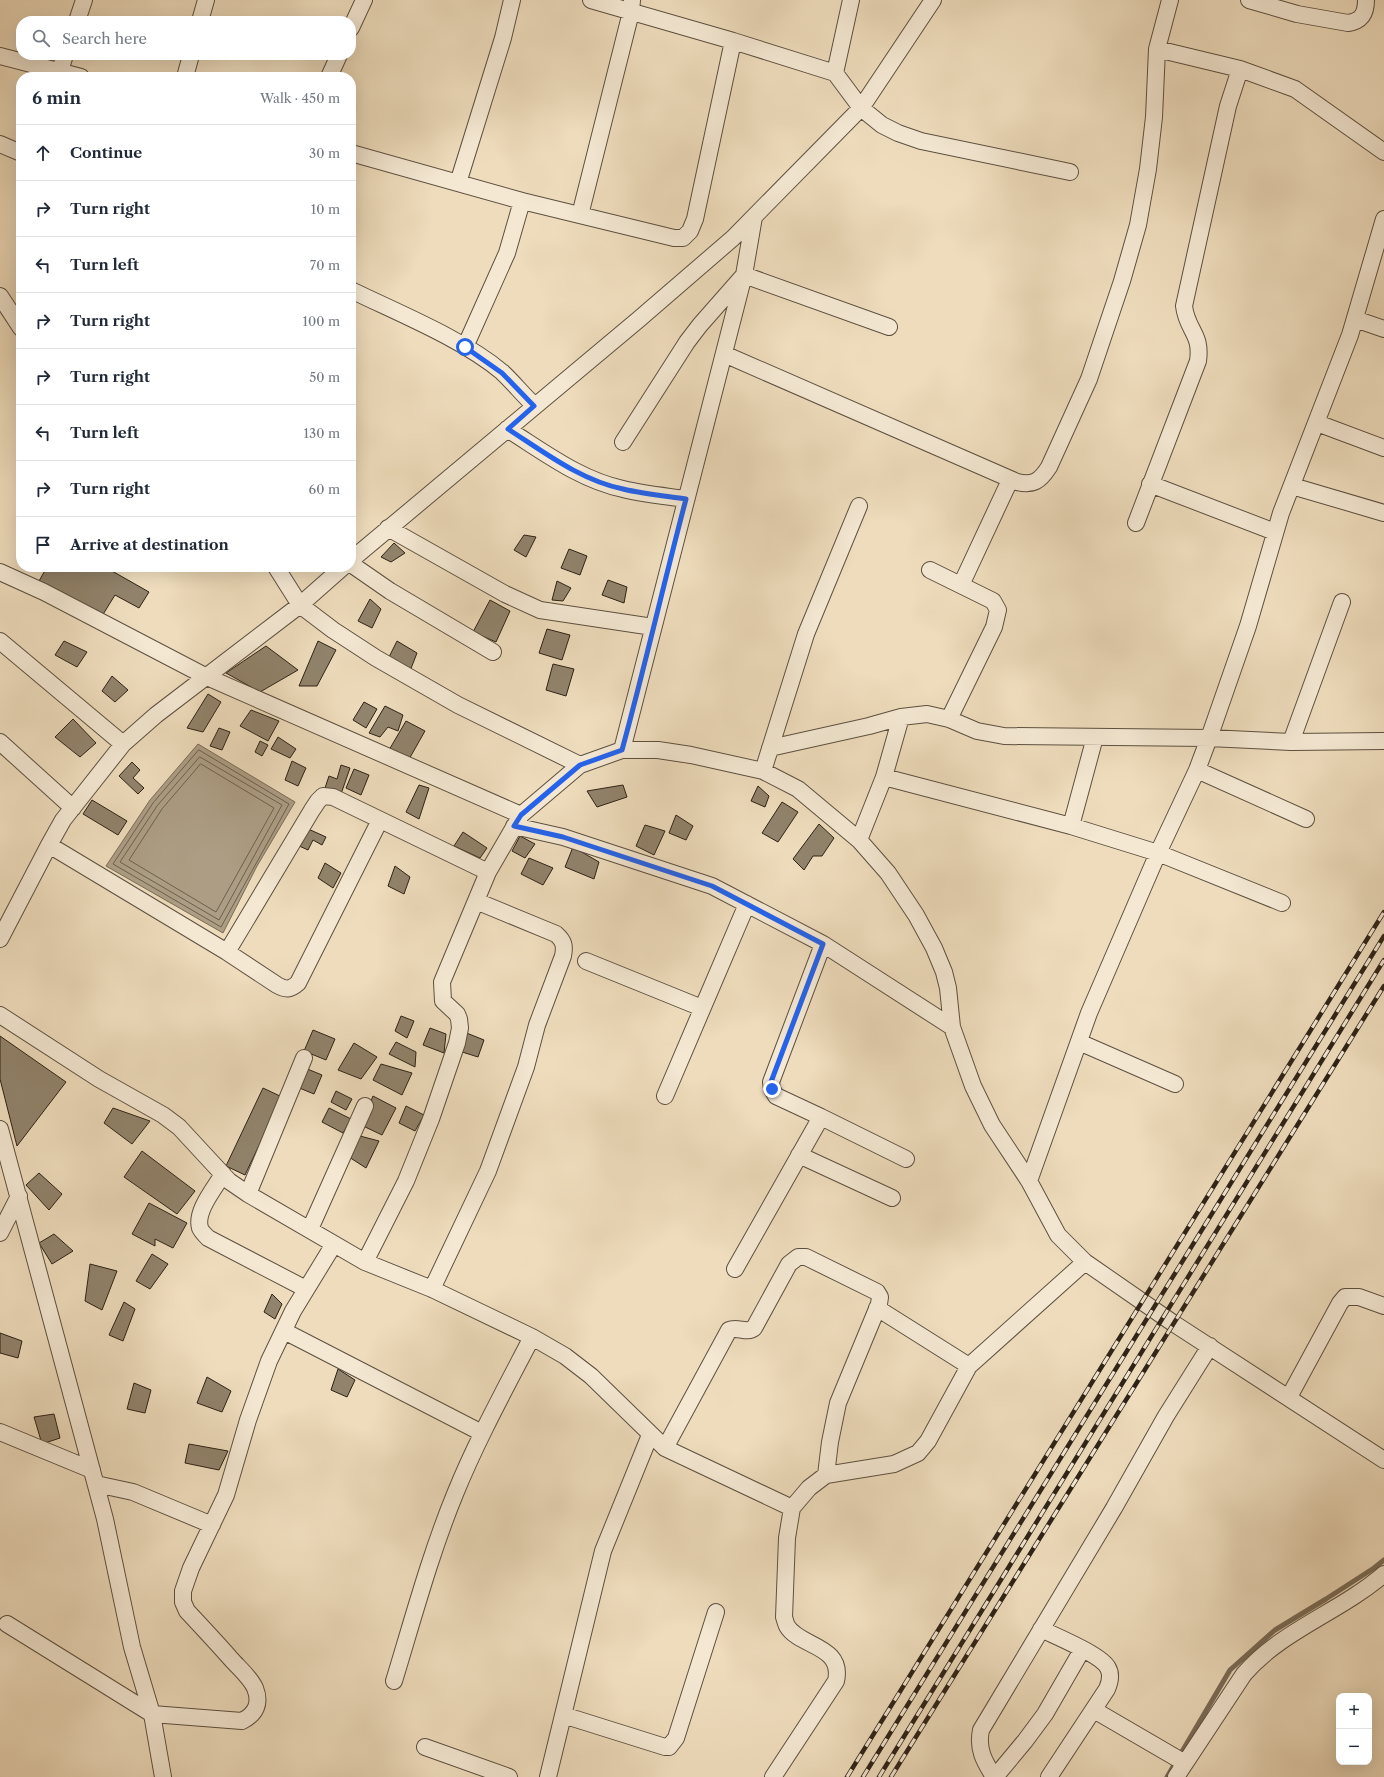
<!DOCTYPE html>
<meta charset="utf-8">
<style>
body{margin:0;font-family:"Libre Caslon Text",serif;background:#f2f2f3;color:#1f2937}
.controls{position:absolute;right:12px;bottom:12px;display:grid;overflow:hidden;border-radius:8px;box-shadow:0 4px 16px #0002}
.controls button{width:36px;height:36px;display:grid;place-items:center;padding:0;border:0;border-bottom:1px solid #e0e1e3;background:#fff;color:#1f2937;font:20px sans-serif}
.stop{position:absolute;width:12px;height:12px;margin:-9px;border:3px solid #2563eb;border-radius:50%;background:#fff}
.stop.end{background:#2563eb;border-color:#fff;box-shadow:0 1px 4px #0008}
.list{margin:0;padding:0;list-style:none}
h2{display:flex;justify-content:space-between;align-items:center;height:52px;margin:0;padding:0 16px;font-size:17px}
h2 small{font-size:13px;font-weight:400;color:#747a83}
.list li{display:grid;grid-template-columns:26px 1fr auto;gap:12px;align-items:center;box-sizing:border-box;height:56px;padding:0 16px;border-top:1px solid #e0e1e3}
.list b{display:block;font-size:15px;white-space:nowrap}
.list em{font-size:13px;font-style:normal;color:#747a83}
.icon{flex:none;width:22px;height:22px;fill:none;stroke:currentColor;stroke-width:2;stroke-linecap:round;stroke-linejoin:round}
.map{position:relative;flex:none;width:1384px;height:1777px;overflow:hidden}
.search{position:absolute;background:#fff;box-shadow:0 4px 16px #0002;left:16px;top:16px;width:340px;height:44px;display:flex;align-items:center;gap:10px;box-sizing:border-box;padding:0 14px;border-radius:16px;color:#747a83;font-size:15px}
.panel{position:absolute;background:#fff;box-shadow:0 4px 16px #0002;left:16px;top:72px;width:340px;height:500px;border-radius:16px}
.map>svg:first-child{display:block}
</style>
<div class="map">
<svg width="1384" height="1777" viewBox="0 0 1384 1777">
<rect width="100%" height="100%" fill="#eedcbc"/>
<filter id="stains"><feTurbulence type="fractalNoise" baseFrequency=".005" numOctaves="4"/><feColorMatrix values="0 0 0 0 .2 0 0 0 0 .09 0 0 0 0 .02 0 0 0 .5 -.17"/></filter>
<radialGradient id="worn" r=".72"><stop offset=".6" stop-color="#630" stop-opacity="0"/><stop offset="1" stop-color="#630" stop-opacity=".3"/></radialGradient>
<path fill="#ac9d84" stroke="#796c58" d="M198 744 295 802 257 866 223 933 106 866 150 800Z"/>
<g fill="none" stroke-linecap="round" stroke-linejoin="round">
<path stroke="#6c604d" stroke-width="1" d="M199 750 289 804 221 927 113 864 153 803Z
M200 757 282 805 219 920 120 862 157 806Z
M201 764 274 808 216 912 129 860 162 809Z"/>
<path stroke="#796c58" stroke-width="5" d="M1167 1777 1230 1670 1275 1630 1326 1599 1374 1568 1384 1560"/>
</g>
<path fill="#91836c" stroke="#2d2216" d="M524 535 536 537 526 557 514 550Z
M394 543 405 553 391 562 381 557Z
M569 549 587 556 580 575 561 568Z
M47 567H105L149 592 139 608 115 595 102 616 39 581Z
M608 580 627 587 624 603 602 595Z
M557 581 571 588 563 601 552 600Z
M370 599 381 609 372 628 358 621Z
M490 600 510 611 496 642 473 632Z
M547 629 570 635 562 660 539 653Z
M64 641 87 652 77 667 55 655Z
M318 641 336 650 317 686H299Z
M397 641 417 653 410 671 388 659Z
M266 646 298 670 260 692 226 673Z
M553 664 574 669 566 696 546 690Z
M112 676 128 690 115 702 102 691Z
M208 694 221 702 203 732 187 728Z
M364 702 377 709 366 728 353 720Z
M385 706 403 715 398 731 388 727 380 737 369 733Z
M251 710 279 721 268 741 240 726Z
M73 719 96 743 80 757 55 737Z
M406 721 425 731 408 761 389 750Z
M219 728 230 732 222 750 210 746Z
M278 737 296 749 290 758 271 749Z
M260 741 268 745 262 756 255 752Z
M292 761 306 768 298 786 285 780Z
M132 762 140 770 133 778 144 788 138 794 119 776Z
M341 765 350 768 341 794 325 788 329 776 337 779Z
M354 769 369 775 361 795 346 788Z
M419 785 429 788 419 819 406 812Z
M623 785 627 797 597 807 587 791Z
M758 786 769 796 765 807 751 801Z
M92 800 127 821 118 835 83 814Z
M782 802 798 812 778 842 762 833Z
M676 815 693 826 686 840 669 833Z
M819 824 834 838 822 856H813L804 870 793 859Z
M645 825 665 831 654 855 636 846Z
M306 828 326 837 322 845 313 840 308 850 297 845Z
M463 832 487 848 480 858 454 846Z
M520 836 535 844 525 858 512 851Z
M573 847 599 862 594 879 565 867Z
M529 858 553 868 543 885 521 874Z
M325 863 341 873 333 888 318 878Z
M395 866 410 877 404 894 388 886Z
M401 1016 414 1021 407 1038 395 1031Z
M430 1028 446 1034 444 1053 423 1045Z
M313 1030 335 1039 326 1060 304 1051Z
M464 1032 484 1040 478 1057 459 1051Z
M0 1036 66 1082 17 1146 0 1079Z
M396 1042 416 1052 415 1067 389 1054Z
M354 1043 377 1057 361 1079 338 1070Z
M381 1064 412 1073 402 1095 373 1080Z
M305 1068 322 1075 314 1094 297 1087Z
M263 1088 282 1097 245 1175 226 1166Z
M336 1091 352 1099 346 1110 331 1102Z
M373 1096 396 1108 382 1135 361 1125Z
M406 1106 424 1115 415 1131 399 1123Z
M113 1108 150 1121 132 1144 104 1123Z
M329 1108 351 1119 343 1133 322 1122Z
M360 1136 379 1141 366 1168 349 1157Z
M142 1151 195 1191 177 1214 124 1177Z
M39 1173 62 1194 49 1210 26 1185Z
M149 1203 187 1223 173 1248 155 1239V1246L132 1234Z
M54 1234 73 1251 52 1264 39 1243Z
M152 1254 168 1264 150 1289 136 1281Z
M90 1264 117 1271 102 1310 85 1301Z
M272 1294 282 1304 275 1319 264 1312Z
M124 1302 135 1309 123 1341 109 1335Z
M0 1333 22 1341 18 1358 0 1353Z
M338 1369 355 1380 347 1397 331 1390Z
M207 1377 231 1391 222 1412 197 1403Z
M134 1383 151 1390 145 1413 127 1409Z
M54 1414 60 1438 42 1444 34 1417Z
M189 1444 228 1451 219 1470 185 1463Z"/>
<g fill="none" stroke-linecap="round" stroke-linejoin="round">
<g stroke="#5d5040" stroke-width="18">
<path id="street" d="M591 0 733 41 835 73 861 108 882 125 898 133 921 141 1070 172
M1249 0 1297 14 1348 23C1362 21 1366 13 1366 0
M77 21 84 0
M200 21 206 0
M351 28 364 0
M1157 49 1240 69 1295 89 1384 152
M0 56 81 77
M835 73 851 0
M58 77 65 55
M185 77 191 55
M329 77 339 55
M0 144 21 153
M351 153 522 201 674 238H683L690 231 695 219 733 41
M458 183 503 38 512 0
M580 215 631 12 632 0
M351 290C398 313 463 339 502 372 513 382 523 395 534 405
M0 296 21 328
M1355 319 1384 329
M465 347 507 253 522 201
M724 354 1017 482C1033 486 1040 481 1049 467L1089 379 1122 281 1138 225 1148 169 1154 117 1157 49 1170 0
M1317 423 1384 448
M507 429C544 452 580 480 623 489 643 494 665 496 686 499
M623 442 687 342 700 325 744 275 889 327
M1150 484 1275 532
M1292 486 1384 513
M1136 523 1198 361C1202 333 1187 331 1184 306L1228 106 1240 69
M388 528 505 594 540 610 653 627
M351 560 638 320 733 238 861 108 933 0
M351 564 390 591 493 652
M276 567 300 605 333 630 376 658 458 705 580 765
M930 570 993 601 998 610 994 627 949 719
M0 572 44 592 207 677 521 815 580 765 622 750H658L691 755 763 771 798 789 859 840 888 873 916 915 934 948 944 972 948 988 952 1027 973 1086 992 1125 1029 1181 1058 1235 1085 1262 1173 1323 1384 1460
M961 585 1010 480
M0 641 123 744
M0 742 73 808
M1291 742 1342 602
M770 748 869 726 901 717 927 714 949 719 977 731 1004 736 1209 738 1291 742 1384 741
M622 750 744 275 754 217
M1197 770 1306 819
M763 771 806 634 859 506
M884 777 1071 826 1158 853 1282 903
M514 826 563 837 712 886 823 944 952 1027
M1071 826 1095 737
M859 840 884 777 901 717
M49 845 227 952 277 985C286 990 290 990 298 983L380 820
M0 939 49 845 63 820 123 744 156 715 300 605 343 567
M227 952 312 810 318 801 323 796 333 797 488 872
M586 961 702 1008
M0 1015 99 1079 163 1115 179 1127 229 1181 248 1194 365 1262 432 1289 532 1337 565 1356 591 1376 665 1448 792 1508
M1079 1042 1175 1084
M665 1096 747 904
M821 1117 906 1159
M0 1129 105 1519 132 1647 152 1714 163 1777
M799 1155 892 1198
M223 1174C215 1188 195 1211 200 1228 201 1231 205 1235 208 1238L306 1289
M1029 1181 1089 1013 1158 853 1197 770 1209 738 1248 626 1281 513 1350 335 1384 219
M248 1194 304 1058
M310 1229 365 1106
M0 1233 19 1196
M365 1262 406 1181 431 1119 457 1043 460 1028 459 1019 457 1014 443 1001 442 982 488 872 521 815
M735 1269 821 1117 776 1096 772 1089 771 1082 823 944
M432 1289 488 1171 526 1067 537 1025 563 956C565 946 564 941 556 934L476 901
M877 1308 969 1366
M284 1331 482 1433
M1289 1397 1340 1303 1345 1297H1359L1384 1306
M0 1432 92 1470
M665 1448 729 1330C738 1326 746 1334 754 1328L789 1264 798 1257H806L877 1292 880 1297 879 1304 838 1403 830 1442 826 1475
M96 1484 133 1492 212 1525
M7 1624 152 1714 242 1721C256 1714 261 1703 255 1688 250 1677 239 1668 231 1659 217 1643 202 1627 187 1611L183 1602V1591L191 1568 226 1495 248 1420 269 1361 293 1311 334 1244
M1041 1629C1055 1636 1102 1655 1108 1668 1112 1675 1110 1682 1107 1689L1049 1777
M394 1681C413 1619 430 1555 455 1494 477 1440 505 1389 532 1337
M1094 1710 1185 1763
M563 1715 665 1747H669L676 1738 716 1612
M425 1747 509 1777
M548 1777 603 1551 650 1435
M773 1777 836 1681C844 1645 799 1647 787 1626 786 1624 785 1620 784 1617L787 1538 792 1508 809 1488 826 1475 894 1464 918 1453 928 1441 969 1366 1085 1262
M994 1777C984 1761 977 1749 981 1730L1114 1508 1166 1416 1210 1346
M995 1777 1025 1741 1045 1714 1082 1650
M1176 1777 1244 1674C1282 1630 1340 1612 1384 1574"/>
</g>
<use href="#street" stroke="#f4e8d3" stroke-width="16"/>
<g stroke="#2d2216" stroke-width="4.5">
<path id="rail" d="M847 1777 1384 912
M863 1777 1384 936
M879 1777 1384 960
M891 1777 1384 986"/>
</g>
<use href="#rail" stroke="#f4e8d3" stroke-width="3" stroke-dasharray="9" stroke-linecap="butt"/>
</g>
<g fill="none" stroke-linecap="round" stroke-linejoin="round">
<path stroke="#2563eb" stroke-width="5" d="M465 347 502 373 534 406 508 429C544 452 580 480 623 489 643 494 665 496 686 499 664 582 645 666 622 750L580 765 521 815 514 826 563 837 712 886 823 944 774 1074 771 1082 772 1089"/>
</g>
<rect width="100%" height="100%" filter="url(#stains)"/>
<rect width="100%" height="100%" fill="url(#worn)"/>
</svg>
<div class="controls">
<button>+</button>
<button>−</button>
</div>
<div class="stop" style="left:465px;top:347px"></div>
<div class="stop end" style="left:772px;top:1089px"></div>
<div class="search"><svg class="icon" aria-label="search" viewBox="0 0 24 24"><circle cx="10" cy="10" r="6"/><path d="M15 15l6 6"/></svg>Search here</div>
<section class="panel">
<h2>6 min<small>Walk · 450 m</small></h2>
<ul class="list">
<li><svg class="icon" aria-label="ahead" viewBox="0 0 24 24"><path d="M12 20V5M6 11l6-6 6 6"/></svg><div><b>Continue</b></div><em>30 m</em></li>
<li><svg class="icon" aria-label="right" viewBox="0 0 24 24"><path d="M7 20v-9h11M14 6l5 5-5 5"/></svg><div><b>Turn right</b></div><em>10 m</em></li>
<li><svg class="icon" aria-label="left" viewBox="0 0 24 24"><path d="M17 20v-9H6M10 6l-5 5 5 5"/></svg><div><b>Turn left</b></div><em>70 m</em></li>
<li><svg class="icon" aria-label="right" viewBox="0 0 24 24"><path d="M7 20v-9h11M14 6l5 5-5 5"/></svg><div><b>Turn right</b></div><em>100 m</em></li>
<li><svg class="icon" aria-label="right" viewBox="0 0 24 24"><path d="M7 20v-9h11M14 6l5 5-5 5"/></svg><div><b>Turn right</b></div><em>50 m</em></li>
<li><svg class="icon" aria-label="left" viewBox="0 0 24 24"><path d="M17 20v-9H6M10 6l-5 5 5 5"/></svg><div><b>Turn left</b></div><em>130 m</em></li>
<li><svg class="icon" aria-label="right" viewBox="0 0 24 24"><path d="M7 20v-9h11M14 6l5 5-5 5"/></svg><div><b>Turn right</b></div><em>60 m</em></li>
<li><svg class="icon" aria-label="arrive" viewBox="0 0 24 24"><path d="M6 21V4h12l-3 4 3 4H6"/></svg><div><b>Arrive at destination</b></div></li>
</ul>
</section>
</div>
